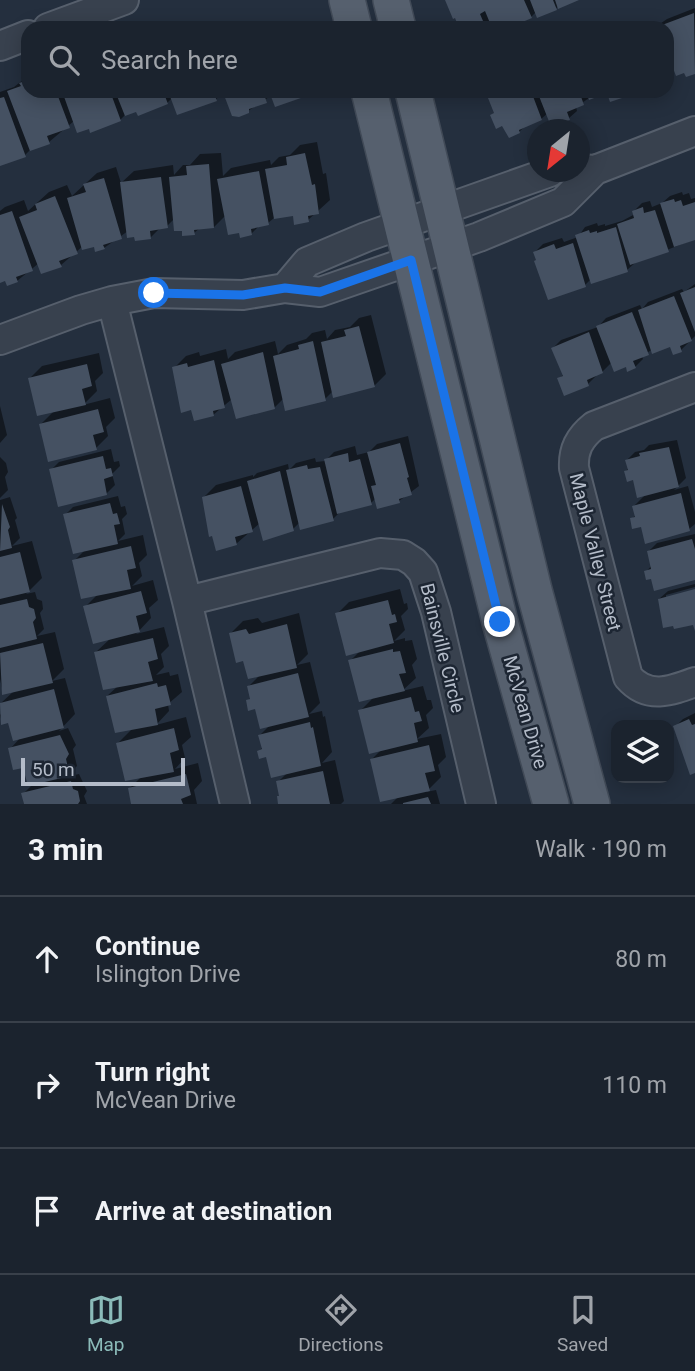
<!DOCTYPE html>
<meta charset="utf-8">
<style>
body{margin:0;font-family:Roboto,sans-serif;background:#282f3a;color:#f1f3f6}
.controls{position:absolute;right:21px;bottom:21px;display:grid;overflow:hidden;border-radius:14px;box-shadow:0 4px 18px #0003}
.controls button{width:63px;height:63px;display:grid;place-items:center;padding:0;border:0;border-bottom:2px solid #39404a;background:#1b232e;color:#f1f3f6;font:35px sans-serif}
.compass{position:absolute;left:527px;top:119px;width:63px;height:63px;border-radius:50%;background:#1b232e;box-shadow:0 4px 18px #0003;rotate:210deg}
.scale{position:absolute;left:21px;bottom:18px;width:164px;box-sizing:border-box;padding-left:7px;border:4px solid #b4bcc9;border-top:0;font-size:19px;line-height:24px;white-space:nowrap;color:#b4bcc9;-webkit-text-stroke:5px #1d2633;paint-order:stroke}
.stop{position:absolute;width:21px;height:21px;margin:-16px;border:5px solid #1a73e8;border-radius:50%;background:#fff}
.stop.end{background:#1a73e8;border-color:#fff;box-shadow:0 2px 7px #0008}
.list{margin:0;padding:0;list-style:none}
h2{display:flex;justify-content:space-between;align-items:center;height:91px;margin:0;padding:0 28px;font-size:30px}
h2 small{font-size:23px;font-weight:400;color:#a0a4aa}
.list li{display:grid;grid-template-columns:46px 1fr auto;gap:21px;align-items:center;box-sizing:border-box;height:126px;padding:0 28px;border-top:2px solid #39404a}
.list b{display:block;font-size:26px;white-space:nowrap}
.list p{margin:0;font-size:23px;white-space:nowrap;color:#a0a4aa}
.list em{font-size:23px;font-style:normal;color:#a0a4aa}
.icon{flex:none;width:38px;height:38px;fill:none;stroke:currentColor;stroke-width:2;stroke-linecap:round;stroke-linejoin:round}
.map{position:relative;flex:none;width:695px;height:804px;overflow:hidden}
.search{position:absolute;background:#1b232e;box-shadow:0 4px 18px #0003;left:21px;right:21px;top:21px;height:77px;display:flex;align-items:center;gap:18px;box-sizing:border-box;padding:0 24px;border-radius:21px;color:#a0a4aa;font-size:26px}
.sheet{height:469px;background:#1b232e}
nav{display:flex;justify-content:space-around;align-items:center;box-sizing:border-box;height:98px;border-top:2px solid #39404a;background:#1b232e;font-size:19px;color:#a0a4aa}
nav a{display:grid;justify-items:center;gap:4px}
nav .on{color:#8bbbb9}
.map>svg:first-child{display:block}
</style>
<div class="map">
<svg width="695" height="804" viewBox="0 0 695 804">
<rect width="100%" height="100%" fill="#242f3e"/>
<path fill="#0007" d="M447 0H575L556 8 536 12 531 17 503 28H462Z
M695 8V72L687 75 673 62 667 68V28H654L667 19Z
M28 76V91H316L272 95 248 111 225 93 216 99 172 98 167 103 126 114 120 120 90 127 74 121 49 142 31 149 25 155 0 164V92L14 87Z
M491 91H630L627 94 608 91 589 98 576 107 577 111 569 118 548 113 541 119 526 125 519 132 496 112 488 94Z
M317 142 323 174 326 173 330 200 308 220 294 214 274 218 268 223 260 225 251 234 226 215 214 227 200 228 194 233 183 229 174 219 167 226 161 227 150 238 128 231 104 248 95 245 83 246 61 265 39 263 17 281 7 279 0 281V211L5 207 24 200 28 211 49 192 67 185 72 196 97 173 116 167 121 183 134 171 173 165 174 175 183 165H190L200 154 221 153 223 176 231 168 270 160 271 165 279 157 290 155 300 145Z
M682 192 683 195 689 193 691 199 695 198V239L636 262 627 270 591 279 585 285 538 260 535 252 543 244 562 238 564 242 578 237 585 227 597 223 598 226 605 224V226L622 221 635 214 634 211 642 203 650 201 652 207 662 203 670 196Z
M695 284V336L681 350 671 345 653 349 642 356 643 359 635 367 612 362 602 372 595 375 596 376 588 384 559 379 564 374 553 348 561 340 598 327 606 318 640 305 642 309 648 302 682 289 684 292Z
M371 315 386 374 374 386 333 391 325 399 284 398 275 407 232 399 213 415 174 368 186 356 199 352 200 356 226 349 228 359 235 352 275 341 278 354 287 345 306 339 312 333 325 330 327 339 335 330 350 327 359 318Z
M99 353 103 373 95 381 97 391 83 405 110 398 115 418 106 427 108 436 96 448 41 424 55 410 30 378 42 366Z
M0 406 7 435 0 443Z
M408 436 419 486 399 501 376 498 371 503 341 511 333 519 300 522 293 529 260 523 236 544 204 497 216 485 253 475V477L257 473 288 464 289 470 296 463 315 458 316 462 325 461 334 452 355 446 357 455 369 452 377 444Z
M677 440 686 478 674 490 688 486 695 512V524L689 529 642 525 632 519 636 515 634 506 646 494 626 471 629 468 627 460 635 452 644 450 649 445Z
M111 449 114 462 119 461 120 466 112 474 115 485 107 493 51 470 59 462Z
M0 457 6 463 8 472 5 477 8 490 0 498Z
M118 496 121 507 125 506 127 514 122 519 125 534 118 541 143 535 147 555 139 563 142 576 132 586 153 580 158 600 149 608 151 618 136 634 164 627 169 646 161 654 164 667 156 675 169 672 170 676 178 674 182 692 168 704 169 711 156 725 186 717 191 737 182 745 185 758 175 769 198 763 202 781 194 790 197 804H133L130 788 142 776 118 743 133 728 107 696 118 686 96 652 111 638 85 607 98 594 74 561 85 550 65 515 73 507Z
M10 497 17 518 15 520 20 538 12 546 32 541 42 578 26 594 35 592 37 599 42 601 43 609 40 613 44 629 37 636 55 632 64 669 52 681 65 678 75 714 59 731 68 728 76 745 73 749 77 766 66 777 79 774 87 791 84 796 87 804H24L23 794 34 783 24 765 10 749 21 737 9 721 2 723 0 715 3 711 1 703 14 691 3 693 0 679V500Z
M695 534V578L652 577 646 572 652 565 649 551 657 543Z
M695 584V587L666 595V598L695 591V625L659 599 668 591Z
M400 589 404 604 407 603 408 609 401 616 405 630 394 641 405 638V641L412 640 417 659 412 665 416 678 402 691 423 686 427 700H431L433 708 426 715 429 728 417 739 441 734 446 757 438 765 441 777 426 792 436 790 440 804H391L399 796 372 759 383 748 360 711 374 697 350 661 361 650 337 614 349 602Z
M299 613 308 654 297 665 310 662 320 703 309 714 322 711 323 717 325 716 332 752 322 763 335 760 344 801 341 804H280L278 782 288 772 267 755 259 751 263 747 260 735 271 724 248 701 251 697 249 686 260 675 245 659 231 633 243 621 258 618 262 623Z
M695 713V771L675 727 683 719Z"/>
<path fill="#455162" d="M445 0H524L532 18 508 28H492L485 11 480 14 486 28H459L455 18 453 19Z
M530 0H553L557 10 537 18Z
M555 0H579L558 9Z
M694 13 695 74 686 77 684 73 676 76 667 52V28H654Z
M28 80V91H56L70 128 47 136 50 144 30 151 7 91 21 86 19 83Z
M62 91H110L121 121 90 133 89 129 77 133Z
M115 91H163L168 104 138 116 136 112 125 116Z
M168 91H213L217 101 177 115Z
M218 91H263L267 103 249 109V113L239 117 232 116 224 95 220 97Z
M269 91H321L275 107Z
M492 91H531L542 120 519 130 520 133 509 138 502 126 496 129 490 115 494 113 486 93Z
M537 91H579L584 105 567 112 570 120 559 124 558 121 550 124Z
M586 91H626L628 96 610 102 607 93 589 100Z
M4 97 26 157 0 166V98Z
M305 153 312 185 315 184 319 214 308 216 309 222 294 225 293 216 274 219 265 169 287 165 286 157Z
M209 164 214 228 194 230 195 235 182 236V231H174L169 177 187 175 186 166Z
M259 171 269 225 251 229 252 235 240 238 239 233 228 235 217 179Z
M161 177 168 228 150 231 151 239 135 241 134 237 127 238 120 182Z
M104 178 122 239 103 245 105 249 95 252 94 247 82 250 67 198 86 192 83 184Z
M55 196 78 254 59 261 62 267 41 274 19 217 37 210 35 204Z
M674 199 675 202 681 200 683 206 695 202V240L674 247 660 203Z
M643 207 644 213 655 210 669 252 630 265 617 224 634 218 632 211Z
M12 211 33 271 16 277 18 282 7 286 5 281 0 283V215Z
M616 227 628 272 591 284 575 235 589 230 590 233 597 231V233Z
M573 243 586 287 548 300 534 261 536 260 533 252 554 244 556 249Z
M695 287V332L680 293Z
M674 296 692 341 680 346 682 352 673 355 670 347 652 354 638 310Z
M632 312 649 355 633 361 636 368 627 372 626 367 614 372 596 326Z
M359 326 375 387 333 398 321 342 346 336 344 330Z
M589 332 603 373 587 380 589 386 564 396 557 378 563 376 551 348Z
M313 341 326 401 285 411 273 356 299 349 298 345Z
M263 352 275 409 236 419 221 364Z
M214 360 225 408 213 411 214 416 194 421 191 410 181 413 172 367 187 363 188 367Z
M87 364 92 386 82 389 86 405 37 416 28 378Z
M98 409 104 432 93 435 97 450 48 462 39 424Z
M400 443 409 477 407 478 412 495 399 499 400 503 377 509 371 486 376 485 367 452Z
M669 447 679 487 637 498 633 480 627 482 624 471 628 470 625 460 640 456 639 453Z
M348 453 349 462 360 459 372 505 337 514 324 459Z
M103 456 106 469 111 468 113 476 104 479 107 495 58 507 49 469Z
M307 465 308 469 320 467 334 521 300 530 286 470Z
M280 471 294 531 263 541 247 481Z
M241 486 253 532 235 537 237 545 216 551 212 536 209 537 202 497Z
M681 493 690 531 645 544 641 527 632 529 630 518 635 517 632 506Z
M110 503 113 514 117 513 120 524 114 525 118 544 73 554 63 514Z
M2 504 10 527 8 530 12 548 0 551Z
M692 539 695 549V580L654 591 651 579 646 580 644 571 651 569 647 551Z
M131 546 136 568 127 570 131 589 81 599 72 560Z
M20 552 30 592 0 599V557Z
M695 589V631L693 625 674 629 673 626 663 628 658 599Z
M141 591 147 613 136 616 140 632 93 644 83 606Z
M27 599 29 607 34 609 36 618 33 622 37 639 0 648V605Z
M388 600 392 615 395 614 397 622 389 624 394 643 346 656 335 613Z
M287 624 297 668 248 679 243 661 236 663 229 633 246 629 249 634Z
M153 638 158 659 148 662 153 681 103 690 94 652Z
M43 643 53 683 2 695 0 653Z
M393 649V652L400 651 406 673 399 674 405 691 359 702 348 660Z
M298 673 309 717 260 729 255 709 248 711 246 700 250 699 247 686Z
M157 683 158 687 166 685 171 705 155 709 158 725 115 733 106 696Z
M54 689 64 728 13 741 8 723 1 725 0 703Z
M411 697 415 712 419 711 422 721 414 723 418 742 369 754 358 710Z
M689 719 692 725 695 724V773L690 775 673 726Z
M310 722 311 728 313 727 321 766 271 778 266 757 259 759 257 751 262 749 258 735Z
M174 728 179 750 170 753 174 772 125 781 116 743Z
M60 735 69 754 66 759 70 776 28 786 23 768 13 770 8 748Z
M429 745 435 771 425 773 430 791 380 802 370 759Z
M323 771 330 804H278L277 796H279L276 781Z
M186 774 191 795 181 799 183 804H131L128 788Z
M71 781 73 789 78 791 80 801 78 804H24L21 793Z
M428 797 431 804H403V803Z"/>
<g fill="none" stroke-linecap="round" stroke-linejoin="round">
<g stroke="#565f6c" stroke-width="32">
<path id="minor" d="M48 28 124 0
M0 46 28 35
M580 169 595 170 695 131
M285 288 307 262 366 237 550 172
M112 301 187 601
M0 340 81 310 112 301 154 293 243 295 285 288 320 292 479 237 563 202 595 170
M695 387 594 426C579 438 573 450 574 468L628 677C648 700 671 691 695 682
M235 804 187 601 380 553 403 555 414 562 423 572 436 612 481 804"/>
</g>
<g stroke="#414a57" stroke-width="38">
<path id="major" d="M347 0 354 28
M391 0 398 28
M369 91 500 622 551 804
M413 91 534 590 592 804"/>
</g>
<use href="#minor" stroke="#38414e" stroke-width="28"/>
<use href="#major" stroke="#56606e" stroke-width="35"/>
</g>
<g fill="none" stroke-linecap="round" stroke-linejoin="round">
<path stroke="#1a73e8" stroke-width="9" d="M154 293 243 295 285 288 320 292 411 260 500 622"/>
</g>
<g text-anchor="middle" stroke-width="5" stroke-linejoin="round" paint-order="stroke">
<g font-size="19" fill="#b4bcc9" stroke="#1d2633">
<text transform="translate(596 552) rotate(76)" y="7">Maple Valley Street</text>
<text transform="translate(443 648) rotate(76)" y="7">Bainsville Circle</text>
<text transform="translate(526 712) rotate(74)" y="7">McVean Drive</text>
</g>
</g>
</svg>
<div class="controls">
<button><svg class="icon" aria-label="layers" viewBox="0 0 24 24"><path d="M12 4l9 5-9 5-9-5zM3 14l9 5 9-5"/></svg></button>
</div>
<svg class="compass" viewBox="-18 -18 36 36"><path d="M0-13l5 13h-10z" fill="#e53935"/><path d="M0 13l5-13h-10z" fill="#a0a4aa"/></svg>
<div class="scale">50 m</div>
<div class="stop" style="left:154px;top:293px"></div>
<div class="stop end" style="left:500px;top:622px"></div>
<div class="search"><svg class="icon" aria-label="search" viewBox="0 0 24 24"><circle cx="10" cy="10" r="6"/><path d="M15 15l6 6"/></svg>Search here</div>
</div>
<section class="sheet">
<h2>3 min<small>Walk · 190 m</small></h2>
<ul class="list">
<li><svg class="icon" aria-label="ahead" viewBox="0 0 24 24"><path d="M12 20V5M6 11l6-6 6 6"/></svg><div><b>Continue</b><p>Islington Drive</p></div><em>80 m</em></li>
<li><svg class="icon" aria-label="right" viewBox="0 0 24 24"><path d="M7 20v-9h11M14 6l5 5-5 5"/></svg><div><b>Turn right</b><p>McVean Drive</p></div><em>110 m</em></li>
<li><svg class="icon" aria-label="arrive" viewBox="0 0 24 24"><path d="M6 21V4h12l-3 4 3 4H6"/></svg><div><b>Arrive at destination</b></div></li>
</ul>
</section>
<nav>
<a class="on"><svg class="icon" aria-label="map" viewBox="0 0 24 24"><path d="M3 6l6-2 6 2 6-2v14l-6 2-6-2-6 2zM9 4v14M15 6v14"/></svg>Map</a>
<a><svg class="icon" aria-label="directions" viewBox="0 0 24 24"><path d="M12 3l9 9-9 9-9-9zM9 14v-3h6M13 9l2 2-2 2"/></svg>Directions</a>
<a><svg class="icon" aria-label="saved" viewBox="0 0 24 24"><path d="M7 4h10v16l-5-4-5 4z"/></svg>Saved</a>
</nav>
